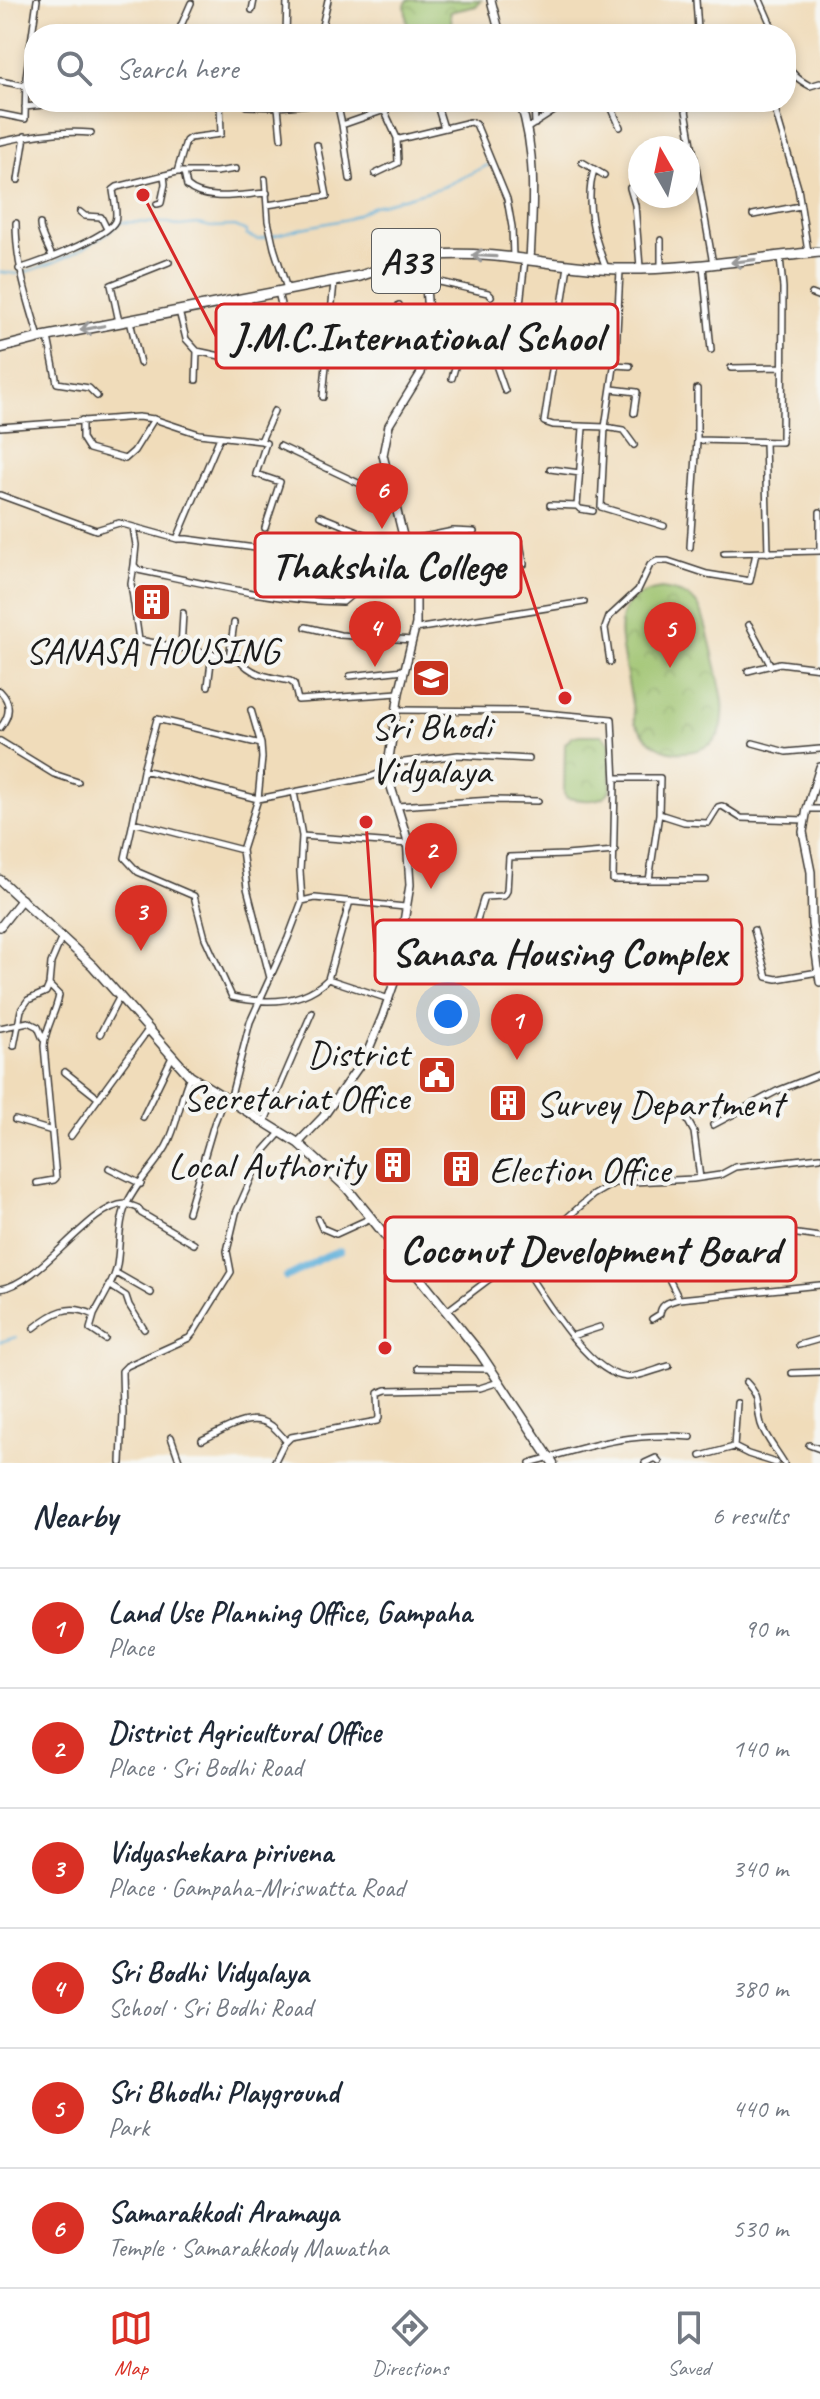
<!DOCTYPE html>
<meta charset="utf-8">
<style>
body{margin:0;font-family:Caveat,sans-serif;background:#f6f6f7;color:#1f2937}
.compass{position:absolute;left:628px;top:136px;width:72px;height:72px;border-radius:50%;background:#fff;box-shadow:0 4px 12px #0003;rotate:351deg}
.you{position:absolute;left:448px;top:1014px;width:28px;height:28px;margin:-20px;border:6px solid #fff;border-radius:50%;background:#1a73e8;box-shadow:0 0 0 12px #1a73e833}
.badge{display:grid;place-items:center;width:52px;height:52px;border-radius:50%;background:#d93025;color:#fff;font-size:26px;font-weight:700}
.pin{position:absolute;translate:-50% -66px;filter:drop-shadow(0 2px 4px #0008)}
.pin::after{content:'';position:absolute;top:42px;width:28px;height:24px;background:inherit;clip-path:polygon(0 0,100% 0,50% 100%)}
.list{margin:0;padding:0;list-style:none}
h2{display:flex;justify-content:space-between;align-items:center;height:104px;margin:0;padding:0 32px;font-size:34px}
h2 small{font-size:26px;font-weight:400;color:#747a83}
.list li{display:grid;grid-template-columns:52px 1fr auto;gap:24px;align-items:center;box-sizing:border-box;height:120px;padding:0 32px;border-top:2px solid #e0e1e3}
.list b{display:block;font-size:30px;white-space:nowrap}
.list p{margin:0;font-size:26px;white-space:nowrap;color:#747a83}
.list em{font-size:26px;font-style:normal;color:#747a83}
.icon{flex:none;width:44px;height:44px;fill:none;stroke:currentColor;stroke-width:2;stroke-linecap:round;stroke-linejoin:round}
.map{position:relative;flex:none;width:820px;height:1463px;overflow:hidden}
.search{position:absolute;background:#fff;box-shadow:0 4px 12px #0003;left:24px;right:24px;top:24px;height:88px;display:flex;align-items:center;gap:20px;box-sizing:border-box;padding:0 28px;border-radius:32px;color:#747a83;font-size:30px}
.sheet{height:824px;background:#fff}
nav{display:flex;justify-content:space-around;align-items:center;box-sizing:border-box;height:112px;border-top:2px solid #e0e1e3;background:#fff;font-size:22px;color:#747a83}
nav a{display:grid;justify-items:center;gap:4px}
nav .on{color:#d93025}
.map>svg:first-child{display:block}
</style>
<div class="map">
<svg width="820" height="1463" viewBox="0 0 820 1463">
<defs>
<pattern id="park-crowns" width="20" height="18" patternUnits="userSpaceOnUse" patternTransform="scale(2)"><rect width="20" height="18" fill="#9ec36e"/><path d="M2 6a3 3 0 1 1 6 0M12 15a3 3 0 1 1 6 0" fill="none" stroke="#88a75f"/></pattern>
</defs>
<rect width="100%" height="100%" fill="#f6f6f2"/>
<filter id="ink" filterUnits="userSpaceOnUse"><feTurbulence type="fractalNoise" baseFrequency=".0125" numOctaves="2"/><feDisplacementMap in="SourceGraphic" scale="16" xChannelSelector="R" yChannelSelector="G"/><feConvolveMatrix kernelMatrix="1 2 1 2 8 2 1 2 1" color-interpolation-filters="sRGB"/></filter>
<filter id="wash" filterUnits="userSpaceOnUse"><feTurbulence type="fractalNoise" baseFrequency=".006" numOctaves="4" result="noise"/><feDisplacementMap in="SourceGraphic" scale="32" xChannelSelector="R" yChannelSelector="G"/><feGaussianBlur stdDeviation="1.8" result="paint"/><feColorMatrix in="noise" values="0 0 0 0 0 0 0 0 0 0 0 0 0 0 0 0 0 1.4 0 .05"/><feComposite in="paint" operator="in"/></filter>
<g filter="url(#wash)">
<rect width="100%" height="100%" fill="#f0dcba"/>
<path fill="url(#park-crowns)" stroke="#5d7045" stroke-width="2" d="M408 0H481L476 6 450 12 453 31 451 34H408L405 5Z
M661 589C676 591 690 594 699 607 705 615 721 687 723 702 724 709 723 719 722 726 716 753 676 759 656 745 647 740 641 731 635 723 632 704 629 685 625 666 618 627 612 597 661 589Z
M580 735H602L610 743 611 788C604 805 583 800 567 798L564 794 565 744 572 737Z"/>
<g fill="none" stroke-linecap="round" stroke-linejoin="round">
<path stroke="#60b0da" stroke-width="2" d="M0 272 19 274
M25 272C62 262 92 246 122 222L169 223 179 226 198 224 211 227 235 226 246 231V235L258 240 302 228 348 219 374 206 443 187 488 165
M0 1342 16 1337"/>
<path stroke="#60b0da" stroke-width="7" d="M286 1277C305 1270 320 1255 340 1251"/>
</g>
</g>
<g filter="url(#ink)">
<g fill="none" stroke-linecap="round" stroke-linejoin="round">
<g stroke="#3c3934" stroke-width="8">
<path id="minor" d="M696 0 698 30 703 34
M760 0 775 34
M252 10 254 0
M174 34 180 28 191 3
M286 34 287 0
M323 34 322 26 328 0
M669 34 698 30V32
M786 62C791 74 799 80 810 86L820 83
M0 81 26 86
M337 102 342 125 382 111 385 112 397 138 400 139 470 122 476 124 507 199 512 227 513 258
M436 102 444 128
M534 102 535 124
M609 102 620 127
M773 103 798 188 808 252
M685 105 713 264
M247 106 278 107 334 102
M25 107 71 102
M278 107 281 138
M382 111V102
M0 114 25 119 26 77 37 0
M342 125 350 179
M528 128 559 108 581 102
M0 142C30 135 60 130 91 133
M582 162 604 175
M594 170C584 202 594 237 606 268
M177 172 186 141 190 138 221 134 220 103 196 105
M184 172 187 186C206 203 243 194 267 193
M375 174 398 163 397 138
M265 179 268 221 274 248 287 289
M18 180 25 136
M630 188 635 205 640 267
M157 204 161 203 165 184 164 175
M267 205 327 196 317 145
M80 212 85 216 101 217 107 229
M753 215 800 206
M16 223C16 264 27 298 39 337
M40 224C39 233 49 247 52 257
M661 240V267
M568 266 544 422 553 425 605 427 601 507 664 526
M703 266 711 350
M19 269C38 263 107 238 115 221 118 213 114 199 113 190L117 187 177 172H216L236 169
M620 270 616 354 605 427 623 430 634 445
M427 279 488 293 491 296
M278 292 294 359
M812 294 820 297
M247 298 259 328 263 350
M179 311 186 339 197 351 196 380
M519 313 525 260
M130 321 140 363
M119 322 111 285 169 262
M48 337 57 383 89 388 97 396
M379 337 423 362
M427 337 490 348 505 391
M395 346 400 323 399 305
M197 351 257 364
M615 365 630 366
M731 368 783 367
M452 378 462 343
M612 389 637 392 634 413
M697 389V440L782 442 783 288 780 257
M323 397 334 282
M82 420V438L89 449 125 459 134 451 154 419
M0 427 138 417 154 419 199 434 261 441 274 411
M261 441 266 443 256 474 280 482 265 528
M765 442 768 553
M280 446 373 490 392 495
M550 469 580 473
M0 495 96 530 119 523 177 539H187L346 560 350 552V537L355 533H361L407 548
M550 505 577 506 580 509 593 511
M577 506 583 428
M820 512V549
M320 516 357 531
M133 527 136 545 134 565 138 570C206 584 274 601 343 602L350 596 351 568 346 560
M177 539 220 437
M492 540 500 569
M404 541 453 531 474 532
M690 547 697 440
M724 553 820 551
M134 565 131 584 139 640 239 659C252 676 271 677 290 681L294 684 298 700 399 693
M412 568 434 561 479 558
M415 582 524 564 519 538
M749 625 771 666
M306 627 340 635 412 640
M415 629 584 602
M181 648 183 613
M229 658 234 623
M610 662 605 628 609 617 638 590 650 565 657 561H668L707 574 750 581 756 553
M748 671 780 663 820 668
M350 676 404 670
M208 686 212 654
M0 691C12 703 10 716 0 728
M251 710 261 744
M397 710 521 711 612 719 615 783 613 880H706
M0 741 54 774 78 782
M753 743 786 752 820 749
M389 764 458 755 529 759
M615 778H660L659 814 684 822 708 823 718 807 722 806 741 818 805 820
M397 806 492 800 538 801
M807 809H820
M133 822 144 766 157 719 261 744 262 758 258 799 143 770
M302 836 408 844
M242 850 258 799 294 792
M649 880 659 814
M302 901 315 898 405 907
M350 901 328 979 389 999
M754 930 767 977 777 979 818 972
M449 965 465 960 484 897 504 896 507 891 509 857 566 855 615 851
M270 978 247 888 242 850 133 822 125 858 138 872 194 896 205 938 232 997C265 1004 302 1005 328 979
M0 1028 28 1022 38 1027 43 1039
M100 1034 120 996
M14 1046 21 1010 28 1000 46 992 49 985
M65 1072 98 1098
M230 1100 250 1022 288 938 302 901 300 871 302 836 294 792 370 777 389 770
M143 1117 172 1057
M15 1120 52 1131
M265 1121 312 1012
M688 1121 694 1132 700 1178
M713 1125 777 1091 820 1074
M71 1136 148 1030
M109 1168 141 1184
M37 1183 54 1180 56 1178 44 1046C45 1028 56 1013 59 995L49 985 51 963 62 937
M188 1212 214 1124 224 1098
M318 1219 322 1228 336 1234 371 1218
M634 1240 677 1235 696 1241 732 1229 753 1228 820 1237
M519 1260 593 1195 614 1183 693 1179 720 1175 735 1167 820 1157
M625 1262 667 1275 679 1299 820 1285
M116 1273 151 1293
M109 1285 126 1296 129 1305 144 1329
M0 1289C42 1283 89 1205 125 1204 128 1204 135 1207 138 1208L141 1213 194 1244
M447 1311 492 1277 519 1260C540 1291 588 1375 627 1377 640 1377 657 1369 669 1366
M94 1315 90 1329 105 1339
M652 1319 660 1314C661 1303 670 1302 679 1299
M34 1328C54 1312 69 1303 94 1315 101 1301 112 1285 116 1270 121 1250 117 1228 125 1208 134 1185 154 1168 166 1147 179 1124 179 1099 190 1076
M572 1336 600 1327
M799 1345 820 1339
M418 1368 489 1369
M792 1373 820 1372
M746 1382C763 1400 755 1404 761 1424 765 1437 777 1451 784 1463
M171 1437 180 1463
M202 1440C222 1431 251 1410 272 1426 277 1430 282 1436 286 1441
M809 1445 820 1449
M734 1447 737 1403
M701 1456 734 1447 748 1454 776 1463
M121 1463 123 1412 122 1371 127 1366 189 1338 194 1332 231 1272 227 1251 236 1213 263 1152 280 1133
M274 1463 283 1445 291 1437 377 1421 379 1418 378 1393 386 1390 480 1388 499 1382
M530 1463C589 1446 627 1432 691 1437
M645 1463 656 1458 659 1462"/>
</g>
<g stroke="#3c3934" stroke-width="10">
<path id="tertiary" d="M491 0 500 34
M520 102C537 155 533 205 530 260
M820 767 807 809 803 832 811 872 812 924 820 982
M0 927 22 899
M298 1143 323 1117 366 1056 383 1015 394 983 410 885 407 838 391 787 389 758 399 693 416 624V588L383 455 389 425 421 373 423 362 428 315 424 257"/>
</g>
<g stroke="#3c3934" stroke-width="11">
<path id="primary" d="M0 880 93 966 190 1076 298 1143 347 1188 480 1353 553 1463"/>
</g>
<g stroke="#3c3934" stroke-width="12">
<path id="trunk" d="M0 348 43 337 360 276C384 268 410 257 436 255 498 250 558 268 619 269 687 270 753 258 820 252"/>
</g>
<use href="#minor" stroke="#fff" stroke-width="5"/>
<use href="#tertiary" stroke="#fff" stroke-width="7"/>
<use href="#primary" stroke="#fff" stroke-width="8"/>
<use href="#trunk" stroke="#fff" stroke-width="9"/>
</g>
<defs><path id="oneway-shaft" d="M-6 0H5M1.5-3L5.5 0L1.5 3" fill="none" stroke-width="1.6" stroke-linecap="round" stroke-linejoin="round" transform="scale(2)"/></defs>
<g stroke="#999">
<use href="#oneway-shaft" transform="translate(484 256) rotate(-177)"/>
<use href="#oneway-shaft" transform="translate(743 261) rotate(173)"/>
<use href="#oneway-shaft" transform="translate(92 328) rotate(169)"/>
</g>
</g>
<defs>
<g id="building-square" transform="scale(2)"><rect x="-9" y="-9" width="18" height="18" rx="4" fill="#c8321e" stroke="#f6f6f2"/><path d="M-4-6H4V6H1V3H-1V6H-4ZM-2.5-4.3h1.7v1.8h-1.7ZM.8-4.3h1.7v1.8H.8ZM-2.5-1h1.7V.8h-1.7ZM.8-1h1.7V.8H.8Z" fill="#fff"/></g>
<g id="school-square" transform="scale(2)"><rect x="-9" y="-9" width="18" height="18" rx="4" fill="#c8321e" stroke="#f6f6f2"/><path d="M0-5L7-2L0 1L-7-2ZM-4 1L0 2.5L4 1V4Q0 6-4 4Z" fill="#fff"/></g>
<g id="civic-square" transform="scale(2)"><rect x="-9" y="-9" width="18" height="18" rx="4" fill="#c8321e" stroke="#f6f6f2"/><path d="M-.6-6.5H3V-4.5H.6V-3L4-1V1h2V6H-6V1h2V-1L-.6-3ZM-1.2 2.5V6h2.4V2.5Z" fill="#fff"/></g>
</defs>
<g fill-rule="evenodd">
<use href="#building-square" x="152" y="602"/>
<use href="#school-square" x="431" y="678"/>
<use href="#civic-square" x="437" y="1075"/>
<use href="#building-square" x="508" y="1103"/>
<use href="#building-square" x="393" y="1165"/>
<use href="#building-square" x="461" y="1169"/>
</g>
<g text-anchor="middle" stroke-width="8" stroke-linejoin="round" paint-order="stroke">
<rect fill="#f6f6f2" stroke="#5d5d5c" stroke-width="2" x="372" y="229" width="68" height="64" rx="6"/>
<g font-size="36" font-weight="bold" fill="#1c1c1c">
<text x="406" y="274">A33</text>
</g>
<g font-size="38" fill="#1c1c1c" stroke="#f6f6f2">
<text x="152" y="663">SANASA HOUSING</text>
<text x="431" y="739">Sri Bhodi<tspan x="431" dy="44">Vidyalaya</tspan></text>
<text x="409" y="1066" text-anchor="end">District<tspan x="409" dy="44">Secretariat Office</tspan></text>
<text x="536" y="1116" text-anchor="start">Survey Department</text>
<text x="365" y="1178" text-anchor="end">Local Authority</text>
<text x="489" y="1182" text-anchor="start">Election Office</text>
</g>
</g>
<path fill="none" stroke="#d62828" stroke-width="3" d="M143 195L216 336M565 698L521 565M366 822L375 952M385 1348L385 1249"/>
<g fill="#d62828" stroke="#f6f6f2" stroke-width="3">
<circle cx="143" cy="195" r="8"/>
<circle cx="565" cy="698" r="8"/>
<circle cx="366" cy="822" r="8"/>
<circle cx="385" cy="1348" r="8"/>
</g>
<g fill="#f6f6f2" stroke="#d62828" stroke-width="3">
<rect x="216" y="304" width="402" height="64" rx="8"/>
<rect x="255" y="533" width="266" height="64" rx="8"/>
<rect x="375" y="920" width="367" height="64" rx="8"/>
<rect x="385" y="1217" width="411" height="64" rx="8"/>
</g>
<g font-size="40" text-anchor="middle" font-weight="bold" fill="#1c1c1c">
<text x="417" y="350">J.M.C.International School</text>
<text x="388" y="579">Thakshila College</text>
<text x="559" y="966">Sanasa Housing Complex</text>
<text x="590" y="1263">Coconut Development Board</text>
</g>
</svg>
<svg class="compass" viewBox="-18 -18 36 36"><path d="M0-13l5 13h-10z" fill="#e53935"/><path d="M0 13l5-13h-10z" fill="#747a83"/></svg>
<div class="you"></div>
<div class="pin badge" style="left:517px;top:1060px">1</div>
<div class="pin badge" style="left:431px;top:889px">2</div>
<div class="pin badge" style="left:141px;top:951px">3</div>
<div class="pin badge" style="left:375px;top:667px">4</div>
<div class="pin badge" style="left:670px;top:668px">5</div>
<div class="pin badge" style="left:382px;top:529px">6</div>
<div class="search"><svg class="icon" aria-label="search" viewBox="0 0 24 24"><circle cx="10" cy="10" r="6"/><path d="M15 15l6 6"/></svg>Search here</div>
</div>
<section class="sheet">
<h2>Nearby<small>6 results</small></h2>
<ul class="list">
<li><span class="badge">1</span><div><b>Land Use Planning Office, Gampaha</b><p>Place</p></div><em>90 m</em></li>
<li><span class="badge">2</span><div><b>District Agricultural Office</b><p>Place · Sri Bodhi Road</p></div><em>140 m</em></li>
<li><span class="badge">3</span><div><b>Vidyashekara pirivena</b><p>Place · Gampaha-Mriswatta Road</p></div><em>340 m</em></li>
<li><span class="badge">4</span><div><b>Sri Bodhi Vidyalaya</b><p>School · Sri Bodhi Road</p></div><em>380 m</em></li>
<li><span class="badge">5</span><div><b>Sri Bhodhi Playground</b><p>Park</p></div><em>440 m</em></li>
<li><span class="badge">6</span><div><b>Samarakkodi Aramaya</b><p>Temple · Samarakkody Mawatha</p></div><em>530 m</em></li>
</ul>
</section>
<nav>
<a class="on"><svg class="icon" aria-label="map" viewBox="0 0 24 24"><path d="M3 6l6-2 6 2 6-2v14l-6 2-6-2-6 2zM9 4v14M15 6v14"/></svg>Map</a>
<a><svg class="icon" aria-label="directions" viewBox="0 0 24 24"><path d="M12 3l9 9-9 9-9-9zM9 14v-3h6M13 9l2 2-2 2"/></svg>Directions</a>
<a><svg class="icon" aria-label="saved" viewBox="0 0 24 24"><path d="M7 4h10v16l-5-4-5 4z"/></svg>Saved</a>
</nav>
